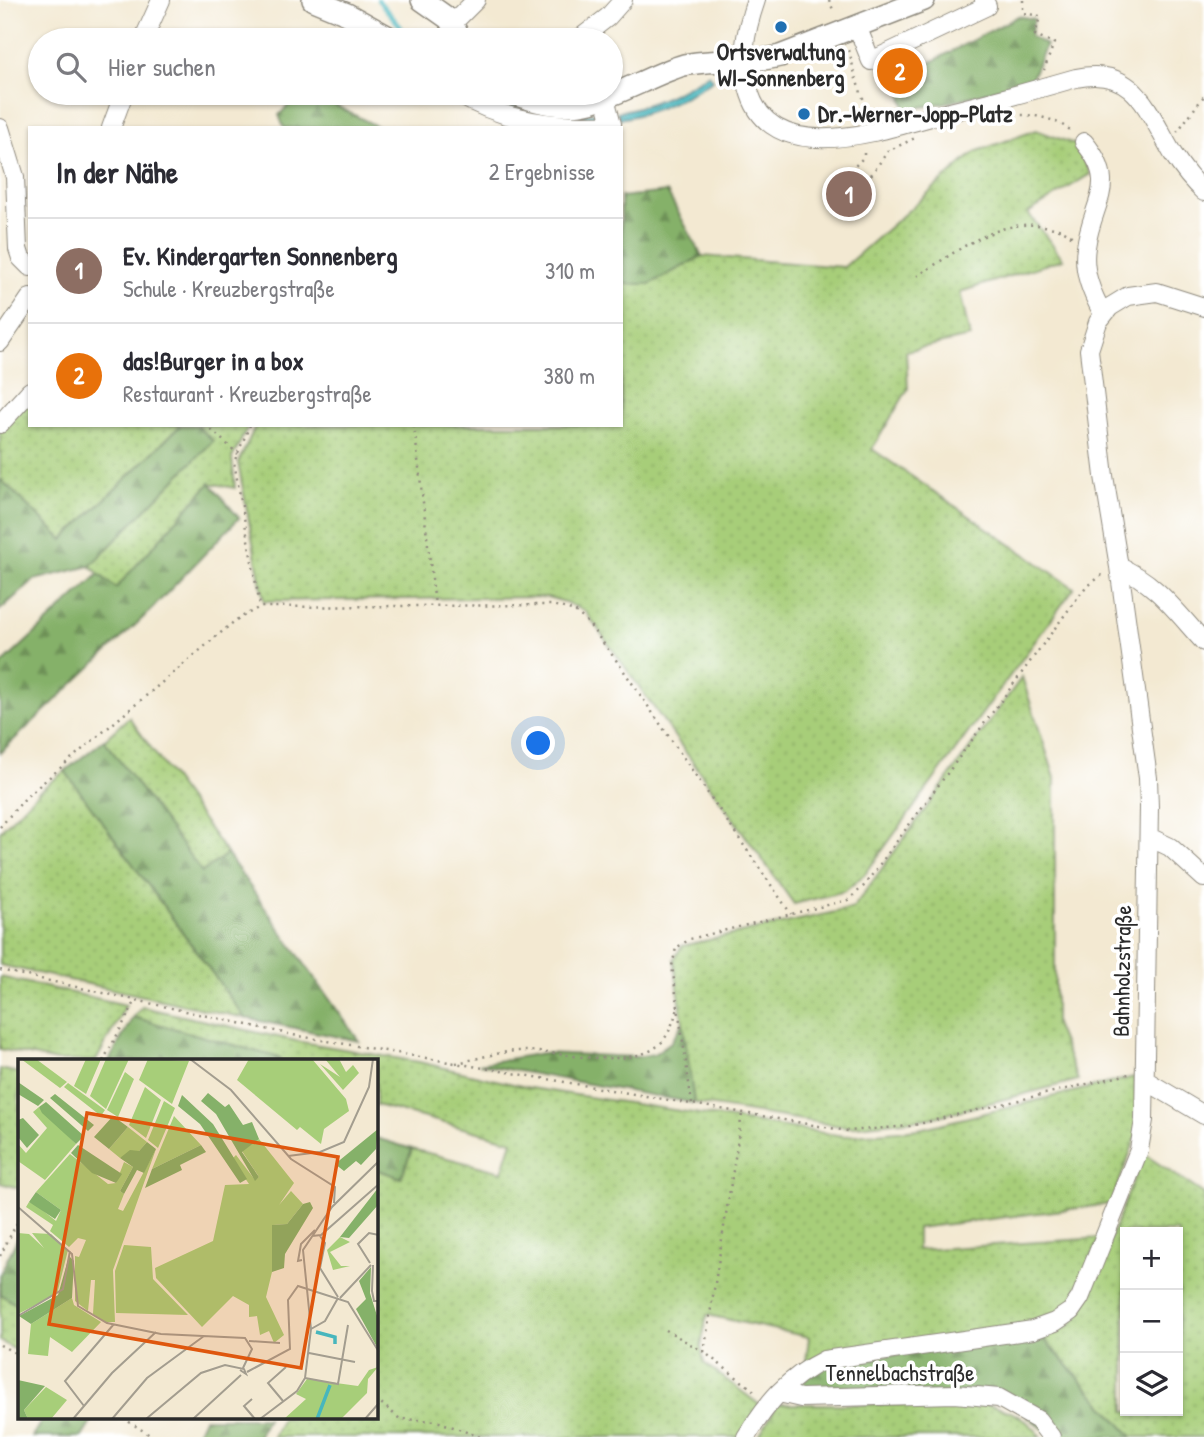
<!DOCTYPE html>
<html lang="de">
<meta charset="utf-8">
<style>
body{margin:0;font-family:"Patrick Hand",sans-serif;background:#f2f2f3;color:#2b2b33}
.controls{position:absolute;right:21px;bottom:21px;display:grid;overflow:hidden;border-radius:0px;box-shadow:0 2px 5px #0004}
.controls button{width:63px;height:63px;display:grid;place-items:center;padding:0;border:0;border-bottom:2px solid #e1e1e2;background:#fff;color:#2b2b33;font:35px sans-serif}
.you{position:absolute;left:539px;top:744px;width:24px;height:24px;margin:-18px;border:5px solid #fff;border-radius:50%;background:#1a73e8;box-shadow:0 0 0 10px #1a73e833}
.badge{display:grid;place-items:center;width:46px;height:46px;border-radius:50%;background:#b45309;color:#fff;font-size:23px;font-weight:700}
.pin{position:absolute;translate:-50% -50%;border:4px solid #fff;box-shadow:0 2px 7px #0006}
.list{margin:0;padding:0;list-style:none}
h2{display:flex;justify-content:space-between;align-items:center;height:91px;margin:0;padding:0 28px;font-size:30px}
h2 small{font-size:23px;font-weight:400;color:#7c7c81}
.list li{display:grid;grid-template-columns:46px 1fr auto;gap:21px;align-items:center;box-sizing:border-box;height:105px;padding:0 28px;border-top:2px solid #e1e1e2}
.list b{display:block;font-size:26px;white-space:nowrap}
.list p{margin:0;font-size:23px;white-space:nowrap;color:#7c7c81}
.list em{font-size:23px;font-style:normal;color:#7c7c81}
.icon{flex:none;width:38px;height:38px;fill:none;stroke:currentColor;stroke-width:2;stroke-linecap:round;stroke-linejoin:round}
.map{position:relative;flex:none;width:1204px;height:1437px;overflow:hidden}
.search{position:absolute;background:#fff;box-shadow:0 2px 5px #0004;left:28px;top:28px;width:595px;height:77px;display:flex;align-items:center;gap:18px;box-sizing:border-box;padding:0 24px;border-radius:38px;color:#7c7c81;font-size:26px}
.panel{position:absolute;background:#fff;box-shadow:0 2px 5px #0004;left:28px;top:126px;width:595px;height:301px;border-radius:0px}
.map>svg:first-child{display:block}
</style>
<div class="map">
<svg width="1204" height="1437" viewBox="0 0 1204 1437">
<defs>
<pattern id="grass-dots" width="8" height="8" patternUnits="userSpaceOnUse" patternTransform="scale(1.75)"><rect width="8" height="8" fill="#a7ce79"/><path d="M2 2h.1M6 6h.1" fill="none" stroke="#90b169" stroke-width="1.8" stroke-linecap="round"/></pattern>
<pattern id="forest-firs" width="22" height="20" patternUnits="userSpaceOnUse" patternTransform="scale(1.75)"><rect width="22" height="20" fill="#85b169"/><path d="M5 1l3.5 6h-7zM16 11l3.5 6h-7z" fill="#6d9057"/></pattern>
<pattern id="water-ripples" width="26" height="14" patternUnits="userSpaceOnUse" patternTransform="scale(1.75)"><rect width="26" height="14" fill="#47b6bd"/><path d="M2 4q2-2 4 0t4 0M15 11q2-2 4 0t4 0" fill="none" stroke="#3b949a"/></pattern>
</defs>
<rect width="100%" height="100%" fill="#fff"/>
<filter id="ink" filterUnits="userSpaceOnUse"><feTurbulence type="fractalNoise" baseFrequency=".0143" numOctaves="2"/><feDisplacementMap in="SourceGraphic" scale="14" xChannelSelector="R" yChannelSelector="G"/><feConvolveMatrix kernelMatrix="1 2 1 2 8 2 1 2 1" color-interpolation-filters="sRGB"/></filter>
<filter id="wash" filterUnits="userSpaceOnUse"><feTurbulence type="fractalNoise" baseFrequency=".00686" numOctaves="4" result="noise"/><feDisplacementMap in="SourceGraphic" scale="28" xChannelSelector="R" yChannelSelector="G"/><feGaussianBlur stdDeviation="1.57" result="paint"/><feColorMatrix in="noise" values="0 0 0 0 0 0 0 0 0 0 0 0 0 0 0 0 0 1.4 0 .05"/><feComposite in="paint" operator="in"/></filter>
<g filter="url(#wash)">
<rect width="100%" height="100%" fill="#f3e9d2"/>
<path fill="url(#grass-dots)" stroke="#697c52" stroke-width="2" fill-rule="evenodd" d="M1036 130 1077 145 1090 174 1028 213 1063 259 960 292 970 337 906 351 908 389 872 449 1074 588 865 874 845 891 794 904 585 611 565 602 547 597 264 601 238 463 256 425H621V284H650L702 256 844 267 975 152Z
M30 397V425H181L63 540 0 479V430Z
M196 425H249L232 458 235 488 210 483 116 589 90 566 213 441Z
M1022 677 1055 778V1024L1078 1080 931 1118 847 1127 694 1103 674 959 682 946 853 908Z
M129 717 227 854 202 873 104 740Z
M65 771 245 1018 0 965V831L38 792Z
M0 977 126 1005 96 1061H56L0 1049Z
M142 1007 296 1041 419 1062 530 1088 844 1136 919 1129 1134 1077 1139 1129 1111 1204 917 1228V1250L1100 1238 1069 1309 1054 1320 806 1361 809 1337 707 1315 701 1347 704 1363 760 1405 742 1437H273L282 1418H376V1169L401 1178 412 1149 502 1172 512 1141 376 1105V1061H285L133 1017Z
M0 1069 19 1073V1188L0 1183Z
M1144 1154 1204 1194V1437H1132L1041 1336 1067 1327 1079 1316ZM1125 1232H1178V1411H1125Z
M0 1294 19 1306V1352L0 1341Z
M778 1404 986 1405C1008 1408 1029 1419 1041 1437H758Z"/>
<path fill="url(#forest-firs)" stroke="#586e4a" stroke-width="2" d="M1018 16 1034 19 1030 36 1046 45 1031 80 954 101 906 110 898 82 922 71V67Z
M301 93H311L380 128H284L279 115Z
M667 192 702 256 650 284H621V197Z
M181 425H196L213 441 90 566 34 580 0 610V479L63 540Z
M210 483 239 518 147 614 0 753V666L99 574 116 588Z
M104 740 202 872 227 854 359 1041 245 1018 65 771Z
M133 1017 280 1058V1061H109Z
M683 1023 694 1103 479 1064 543 1053 637 1057 654 1054 671 1042Z
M376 1138 412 1149 401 1178 376 1169Z
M19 1235V1306L0 1294V1274Z
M1041 1336 1132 1437H1053L1000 1394H811L802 1385 810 1372 831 1363Z
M43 1418H94L82 1437H32Z
M204 1418H267L258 1437H195Z"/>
<path fill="url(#water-ripples)" stroke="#397074" stroke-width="2" d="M709 74 713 80C683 99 655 113 620 119L617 112C652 106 679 92 709 74Z
M463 93H493L531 107 565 114 604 113 605 123 533 118Z"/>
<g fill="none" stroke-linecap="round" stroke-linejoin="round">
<path stroke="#47b6bd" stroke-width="4.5" d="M378 0 401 27"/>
</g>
</g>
<g filter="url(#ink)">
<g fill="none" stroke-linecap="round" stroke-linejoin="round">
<g stroke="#8f8a7e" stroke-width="20">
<path id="minor" d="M756 0C745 32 739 61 750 94 775 170 888 128 942 114 987 103 1031 91 1076 78 1136 65 1148 113 1173 154 1182 168 1192 181 1204 192
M453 23 476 0
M857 26 871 61 987 6 984 0
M143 40 161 0
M578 40 608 17 623 0
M456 93C505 122 556 128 612 124L605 98
M0 128 15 177 18 249 21 258 30 267
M111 128 124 93
M1084 142C1120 185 1092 201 1086 247 1082 271 1092 294 1103 314
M0 342 30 298
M0 424 30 391
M1119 567C1155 581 1178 614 1204 642
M1149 837 1170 847 1204 878
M1145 1080 1204 1115
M779 1393 801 1398 955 1394 999 1398 1038 1420 1051 1437
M746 1437C767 1403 787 1378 824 1360L1033 1330 1055 1322 1071 1311 1080 1298 1139 1150 1144 1120 1149 807 1148 778 1119 567 1104 476 1089 350 1098 322 1110 307 1128 296 1157 292 1204 307"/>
</g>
<g stroke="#8f8a7e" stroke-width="24">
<path id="major" d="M313 0 347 14 394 40
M422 0 449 19 461 40
M511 93C571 114 588 106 644 81 657 75 670 69 684 65 715 58 749 64 780 56L924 0"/>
</g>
<path stroke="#8f8a7e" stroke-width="2.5" stroke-dasharray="2 5" stroke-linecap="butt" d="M829 0 834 12
M1023 0V13L1040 16 1035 35 1054 43 1044 70
M849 50 856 79 870 117
M994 118C1023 112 1049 114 1073 132
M1177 132 1204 96
M871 175 888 151 915 138
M848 177 850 171 864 157V148
M917 276C957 252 1000 215 1049 227 1059 229 1066 230 1073 238
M206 425 238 454
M250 425 234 462 260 606
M414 425 435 605
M0 827 27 796 236 620 260 607 552 605 575 611 588 623 619 664 791 914
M0 970 293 1035 848 1131 910 1126 1129 1074
M103 1061 135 1002
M456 1063C478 1059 503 1050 525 1051 562 1052 633 1071 661 1043 670 1033 673 1021 678 1009
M692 1104 672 966 676 948 690 939 848 900 863 887 1084 589 1106 572
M0 1256 19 1219
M666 1330 704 1352 757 1393
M0 1345 19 1355
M704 1352 742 1114
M376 1399 400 1419 437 1421 480 1437
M123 1418 153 1437"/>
<use href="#minor" stroke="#fff" stroke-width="18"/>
<use href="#major" stroke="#fff" stroke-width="21"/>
</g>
</g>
<g fill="#1f6fb2" stroke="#fff" stroke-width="2.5">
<circle cx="781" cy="27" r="7"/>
<circle cx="804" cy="114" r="7"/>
</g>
<g text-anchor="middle" stroke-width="7" stroke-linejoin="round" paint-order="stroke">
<g font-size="23" font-weight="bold" fill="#2b2b2b" stroke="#fff">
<text x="781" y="60">Ortsverwaltung<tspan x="781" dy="26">WI-Sonnenberg</tspan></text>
<text x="818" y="122" text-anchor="start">Dr.-Werner-Jopp-Platz</text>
</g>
<g font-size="23" fill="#2b2b2b" stroke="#fff">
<text transform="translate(1122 971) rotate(-89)" y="8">Bahnholzstraße</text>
<text x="900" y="1381">Tennelbachstraße</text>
</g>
</g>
<g transform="translate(18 1059)">
<rect width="360" height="360" fill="#f3e9d2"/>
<path d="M3 0H18L49 23 42 29ZM68 0H83L68 35 56 27ZM88 0H111L88 50 72 37ZM130 0 171 2 154 45 121 21ZM231 0H294L328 40 331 52 306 70 303 85 282 68 279 71 219 21ZM307 0H321L328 13 335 6 341 14 325 31 302 5 322 18ZM107 13 116 20 100 58 89 51ZM50 24 87 51 83 57 46 28ZM127 28 143 41 128 79 111 66ZM146 42 157 49 140 89 130 81ZM21 48 58 85 27 121 0 102V85L8 94 29 69 15 53ZM156 57 183 86 134 110ZM110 68 129 83 121 92 102 99 91 90ZM241 80 276 124 261 146 273 132 285 145 269 165 255 166 254 213 248 238 266 276 256 284 251 272 242 276 239 257 231 258V246L215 237 184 268 138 219 137 209 195 182 207 126 231 125 214 100 218 96 237 121 241 118 224 92ZM138 90 95 211 97 263H87L75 255 77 221H73L70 252 57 242V197L61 198 68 181 60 179 51 188 32 172 35 166 8 148 11 143 18 146 38 162 43 151 18 133 52 95 90 125 98 124 106 103 115 108 102 132 106 135 100 150 105 152ZM0 174 11 175 26 189 14 174 33 175 50 191 39 235 0 255ZM322 178 332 183 312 193 323 207H332L315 211 309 191ZM106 186 133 188 135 220 170 256 98 254 97 212ZM54 239 56 246 83 263 54 293 32 278 30 297 10 295 13 265ZM28 328 49 341 33 360H10L6 351Z" fill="#a7ce79"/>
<path d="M0 23 26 41 20 47 0 35ZM190 34 207 48 211 45 225 66 234 63 241 80 224 93 241 118 237 122 198 55 183 42ZM37 35 76 66 70 72 32 39ZM164 36 195 65 229 120 222 124 182 65 160 47ZM28 43 66 77 58 85 24 54 21 48ZM95 57 110 68 91 90 76 78ZM5 59 21 76 9 89 0 78V61ZM360 70 358 90 343 106 338 102 326 112 317 105ZM129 83 138 90 126 114 119 111 106 135 102 132 115 108 102 99 112 91 121 92ZM60 86 104 115 98 124 74 114 53 94ZM183 86 188 93 162 106 164 111 127 129 134 110ZM360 129V146L331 179 322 178ZM18 133 43 151 37 160 11 143ZM292 143 295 149 267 195 266 209 254 213V166L269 165 285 145ZM51 197 56 202 54 239 13 265 1 257 40 236ZM353 208 352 234 360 260V290L338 250 348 240 341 222ZM0 321 27 327 6 351 10 360H0Z" fill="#85b169"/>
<path d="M360 308 350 320 349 334 323 360H266L288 340 278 335 289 320 340 327 351 311Z" fill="#a7ce79"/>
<path fill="none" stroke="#47b6bd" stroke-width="3.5" d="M298 273 317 278V285M299 360 312 326"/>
<path fill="none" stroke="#a39d8f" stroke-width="2" d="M172 0 213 31 273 100 317 128 316 144M270 97 302 93 326 83 351 28 355 0M0 148 54 195 60 247 89 264 143 275 227 279 234 290 225 309M294 177 303 176 361 125M302 177 307 184 302 209 320 238M284 201 280 202 283 185 297 171M352 204 340 185 351 174 361 176M355 206 354 232 356 242H361M322 239 353 206M0 257 45 230 52 192M293 270 307 262 320 239M231 282 262 284M291 294 337 303M229 313 272 290 270 241 280 227 330 243 361 293M287 319 320 325 330 266M234 340 226 347 237 360M265 342 250 324 268 308M66 347 47 322 96 265M55 360 94 314 138 273M94 360 129 319 186 277M128 360 183 314 207 306 226 310 228 315 222 311M175 360 223 316M242 360 279 332 287 319 293 270 285 191 314 148 361 102M347 360 361 344"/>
<path fill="#df570e" fill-opacity="0.15" stroke="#df570e" stroke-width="3.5" d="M69 54 320 98 283 309 31 265Z"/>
<rect width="360" height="360" fill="none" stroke="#2b2b2b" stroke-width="3.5"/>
</g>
</svg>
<div class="controls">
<button>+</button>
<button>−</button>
<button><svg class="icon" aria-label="layers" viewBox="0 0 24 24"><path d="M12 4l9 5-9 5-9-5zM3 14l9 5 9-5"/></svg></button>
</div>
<div class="you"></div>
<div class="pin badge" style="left:849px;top:194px;background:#8d6e63">1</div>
<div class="pin badge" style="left:900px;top:71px;background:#e8710a">2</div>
<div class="search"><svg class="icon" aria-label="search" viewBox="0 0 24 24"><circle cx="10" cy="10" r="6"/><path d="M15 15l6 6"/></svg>Hier suchen</div>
<section class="panel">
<h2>In der Nähe<small>2 Ergebnisse</small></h2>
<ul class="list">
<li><span class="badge" style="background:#8d6e63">1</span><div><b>Ev. Kindergarten Sonnenberg</b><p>Schule · Kreuzbergstraße</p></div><em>310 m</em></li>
<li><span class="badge" style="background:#e8710a">2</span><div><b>das!Burger in a box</b><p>Restaurant · Kreuzbergstraße</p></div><em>380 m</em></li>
</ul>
</section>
</div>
